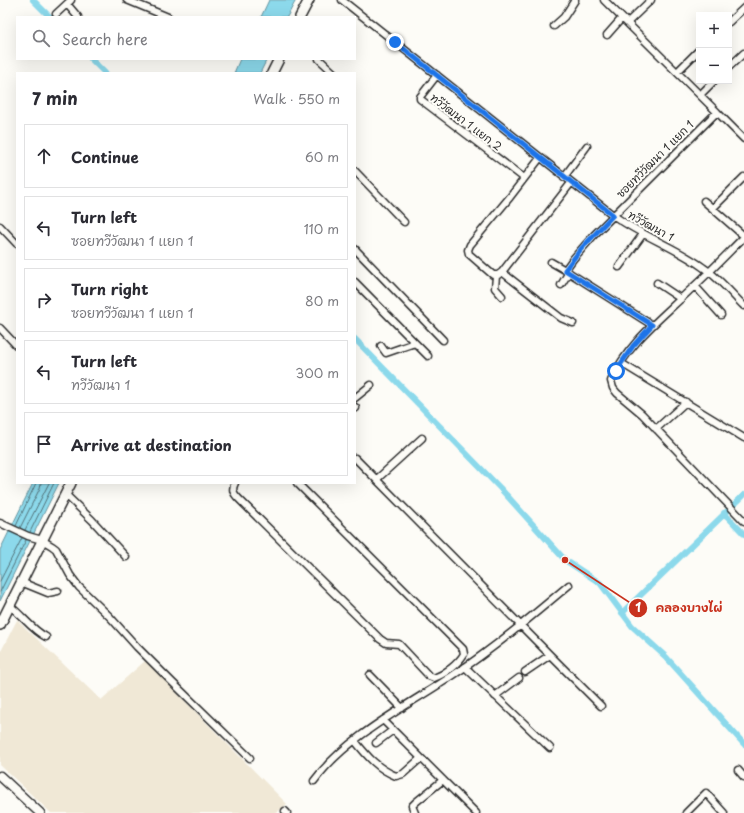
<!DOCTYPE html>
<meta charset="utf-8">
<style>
body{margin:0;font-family:"Playpen Sans","Playpen Sans Thai",sans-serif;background:#f2f2f3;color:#2b2b33}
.controls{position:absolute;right:12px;top:12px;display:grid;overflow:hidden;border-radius:0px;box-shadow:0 4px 16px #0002}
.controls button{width:36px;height:36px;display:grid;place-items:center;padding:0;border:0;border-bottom:1px solid #e1e1e2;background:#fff;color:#2b2b33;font:20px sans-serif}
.stop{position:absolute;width:12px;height:12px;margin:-9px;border:3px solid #1a73e8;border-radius:50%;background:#fff}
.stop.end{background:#1a73e8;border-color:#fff;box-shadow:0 1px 4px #0008}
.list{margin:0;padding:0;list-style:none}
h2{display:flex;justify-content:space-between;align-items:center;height:52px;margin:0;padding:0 16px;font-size:17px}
h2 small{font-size:13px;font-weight:400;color:#7c7c81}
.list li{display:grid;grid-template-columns:26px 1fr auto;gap:12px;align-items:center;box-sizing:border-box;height:64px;margin:0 8px 8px;padding:0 8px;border:1px solid #e1e1e2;border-radius:0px}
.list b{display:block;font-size:15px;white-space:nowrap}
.list p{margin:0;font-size:13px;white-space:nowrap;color:#7c7c81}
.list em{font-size:13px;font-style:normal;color:#7c7c81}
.icon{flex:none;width:22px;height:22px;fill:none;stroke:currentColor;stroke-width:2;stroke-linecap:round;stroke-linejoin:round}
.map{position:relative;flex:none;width:744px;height:813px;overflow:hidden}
.search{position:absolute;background:#fff;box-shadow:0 4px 16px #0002;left:16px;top:16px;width:340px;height:44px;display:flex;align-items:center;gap:10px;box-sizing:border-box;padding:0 14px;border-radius:0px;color:#7c7c81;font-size:15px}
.panel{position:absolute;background:#fff;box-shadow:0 4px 16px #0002;left:16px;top:72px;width:340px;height:412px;border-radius:0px}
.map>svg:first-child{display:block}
</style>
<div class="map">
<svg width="744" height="813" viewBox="0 0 744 813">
<rect width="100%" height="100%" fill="#fdfcf7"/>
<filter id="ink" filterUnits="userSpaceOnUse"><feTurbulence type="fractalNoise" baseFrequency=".025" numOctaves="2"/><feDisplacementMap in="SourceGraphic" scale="8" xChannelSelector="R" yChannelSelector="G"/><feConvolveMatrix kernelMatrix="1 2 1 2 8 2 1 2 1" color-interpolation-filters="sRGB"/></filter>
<g filter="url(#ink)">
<path fill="#f0e8d6" d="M17 620 101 700 145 661 287 804 276 813H51L0 765V653Z"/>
<path fill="#8cd9eb" stroke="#65939e" d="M269 0H296L287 17H261Z
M240 59H267L260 73H234Z
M33 483H59L0 601V550Z"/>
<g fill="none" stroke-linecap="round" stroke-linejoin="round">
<path stroke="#527178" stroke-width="1" d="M16 526 36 483
M20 528 40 488 41 483
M25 530 49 483
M30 532 54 483
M0 581 22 538
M0 592 26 540"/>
<path stroke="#8cd9eb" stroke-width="6" d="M33 0 50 17
M91 59 105 73
M355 339 500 488 565 560 600 583 632 626 666 657 744 744
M724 513 744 534
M622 613 744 495"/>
<g stroke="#2b2b2b" stroke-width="9">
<path id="minor" d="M127 0 168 17
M342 0 613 215C641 236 676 247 704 268 719 278 731 293 744 306
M604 0 717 112 594 235 573 259 565 270 652 325
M67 4 78 17
M56 14 71 0
M729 22 744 8
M627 23 651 0
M554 26 564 17 575 0
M607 35 622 18
M319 59 334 73
M729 67 744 53
M677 72 699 50
M437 75 420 97V99L524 178
M700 95 714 81
M717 112 744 139
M540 158 510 197 470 245 468 250 469 254 493 275H498L502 272 561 318 573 323
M355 171 404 222
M564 177 587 146
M704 201 744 236
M713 208 744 177
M0 226 17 244
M744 237C726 255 708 274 689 291 660 319 627 344 611 381L613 388 617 393 642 414 744 521
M355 249 443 340
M551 262 565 270
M619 267 643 234
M502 272 571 183
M496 276 495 288 502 296
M355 282 428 356
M657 283 681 299
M561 285 569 272
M695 286 721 315
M0 328 17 346
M381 346 386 353 415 343
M621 363 744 438
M355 398 371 385
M355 407 356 408
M656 429 686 402
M355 458 550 655 525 672
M377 479 422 438
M235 483C231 490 234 494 239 499L380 639 386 643 399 644 429 676 434 678C445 674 458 664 464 654L463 649 297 483
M65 494 92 520 126 557
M0 523 28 536 42 540 52 546 56 549 70 575 79 587 110 617 137 647 172 682 250 758
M21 582 48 593 58 591
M10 606C22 615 32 630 46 637
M550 655 601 706
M465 667 550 748
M370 675 402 708
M495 696 519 678
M383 720 476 813
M355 741C367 756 378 769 396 776L403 774 421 758
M376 743 393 730
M738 770 744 777
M314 781C346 737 407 706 452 676 493 649 531 617 569 585
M285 811 287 813
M415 813 412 806 416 802 443 780
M686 813 706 793 724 813"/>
</g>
<g stroke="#2b2b2b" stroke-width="11">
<path id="tertiary" d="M0 776 40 813"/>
</g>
<g stroke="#2b2b2b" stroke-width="12">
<path id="secondary" d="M300 17 309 0
M272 73 279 59
M0 625 71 483"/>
</g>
<use href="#minor" stroke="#fdfcf7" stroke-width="6"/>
<use href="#tertiary" stroke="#fdfcf7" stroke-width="8"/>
<use href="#secondary" stroke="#fdfcf7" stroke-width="9"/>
</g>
</g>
<g fill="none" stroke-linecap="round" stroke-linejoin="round" filter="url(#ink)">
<path stroke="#1a73e8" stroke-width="5" d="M395 42 613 215 581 249 565 270 652 325 633 346 616 371"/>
</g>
<g text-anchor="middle" stroke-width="4" stroke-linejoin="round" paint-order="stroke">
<g font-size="11" fill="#2b2b2b" stroke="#fdfcf7">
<text transform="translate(466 122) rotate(37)" y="4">ทวีวัฒนา 1 แยก 2</text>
<text transform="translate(655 159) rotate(-45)" y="4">ซอยทวีวัฒนา 1 แยก 1</text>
<text transform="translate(651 226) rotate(29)" y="4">ทวีวัฒนา 1</text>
</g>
</g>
<path fill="none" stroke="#c8321e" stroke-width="1.5" d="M565 560L638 608"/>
<g fill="#c8321e" stroke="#fdfcf7" stroke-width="1.5">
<circle cx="565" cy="560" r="4"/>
<circle cx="638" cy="608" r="10"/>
</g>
<g font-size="12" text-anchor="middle" font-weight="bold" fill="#fff">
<text x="638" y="612">1</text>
</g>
<g font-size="12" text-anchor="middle" font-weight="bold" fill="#c8321e" stroke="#fdfcf7" stroke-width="4" stroke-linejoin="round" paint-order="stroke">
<text x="689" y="612">คลองบางไผ่</text>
</g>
</svg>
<div class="controls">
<button>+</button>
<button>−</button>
</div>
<div class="stop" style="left:616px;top:371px"></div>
<div class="stop end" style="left:395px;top:42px"></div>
<div class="search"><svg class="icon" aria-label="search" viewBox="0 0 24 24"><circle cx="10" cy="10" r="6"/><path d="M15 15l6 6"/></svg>Search here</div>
<section class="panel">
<h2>7 min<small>Walk · 550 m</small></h2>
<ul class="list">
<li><svg class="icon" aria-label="ahead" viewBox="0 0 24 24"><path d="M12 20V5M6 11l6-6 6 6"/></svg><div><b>Continue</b></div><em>60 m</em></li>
<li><svg class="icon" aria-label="left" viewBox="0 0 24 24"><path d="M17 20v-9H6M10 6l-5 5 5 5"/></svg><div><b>Turn left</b><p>ซอยทวีวัฒนา 1 แยก 1</p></div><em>110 m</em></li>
<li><svg class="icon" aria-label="right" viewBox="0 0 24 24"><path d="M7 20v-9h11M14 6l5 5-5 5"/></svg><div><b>Turn right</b><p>ซอยทวีวัฒนา 1 แยก 1</p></div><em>80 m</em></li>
<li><svg class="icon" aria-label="left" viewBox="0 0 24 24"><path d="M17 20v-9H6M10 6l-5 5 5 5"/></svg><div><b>Turn left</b><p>ทวีวัฒนา 1</p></div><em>300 m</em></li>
<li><svg class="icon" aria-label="arrive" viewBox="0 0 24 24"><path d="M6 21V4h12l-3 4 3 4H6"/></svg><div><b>Arrive at destination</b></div></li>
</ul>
</section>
</div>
